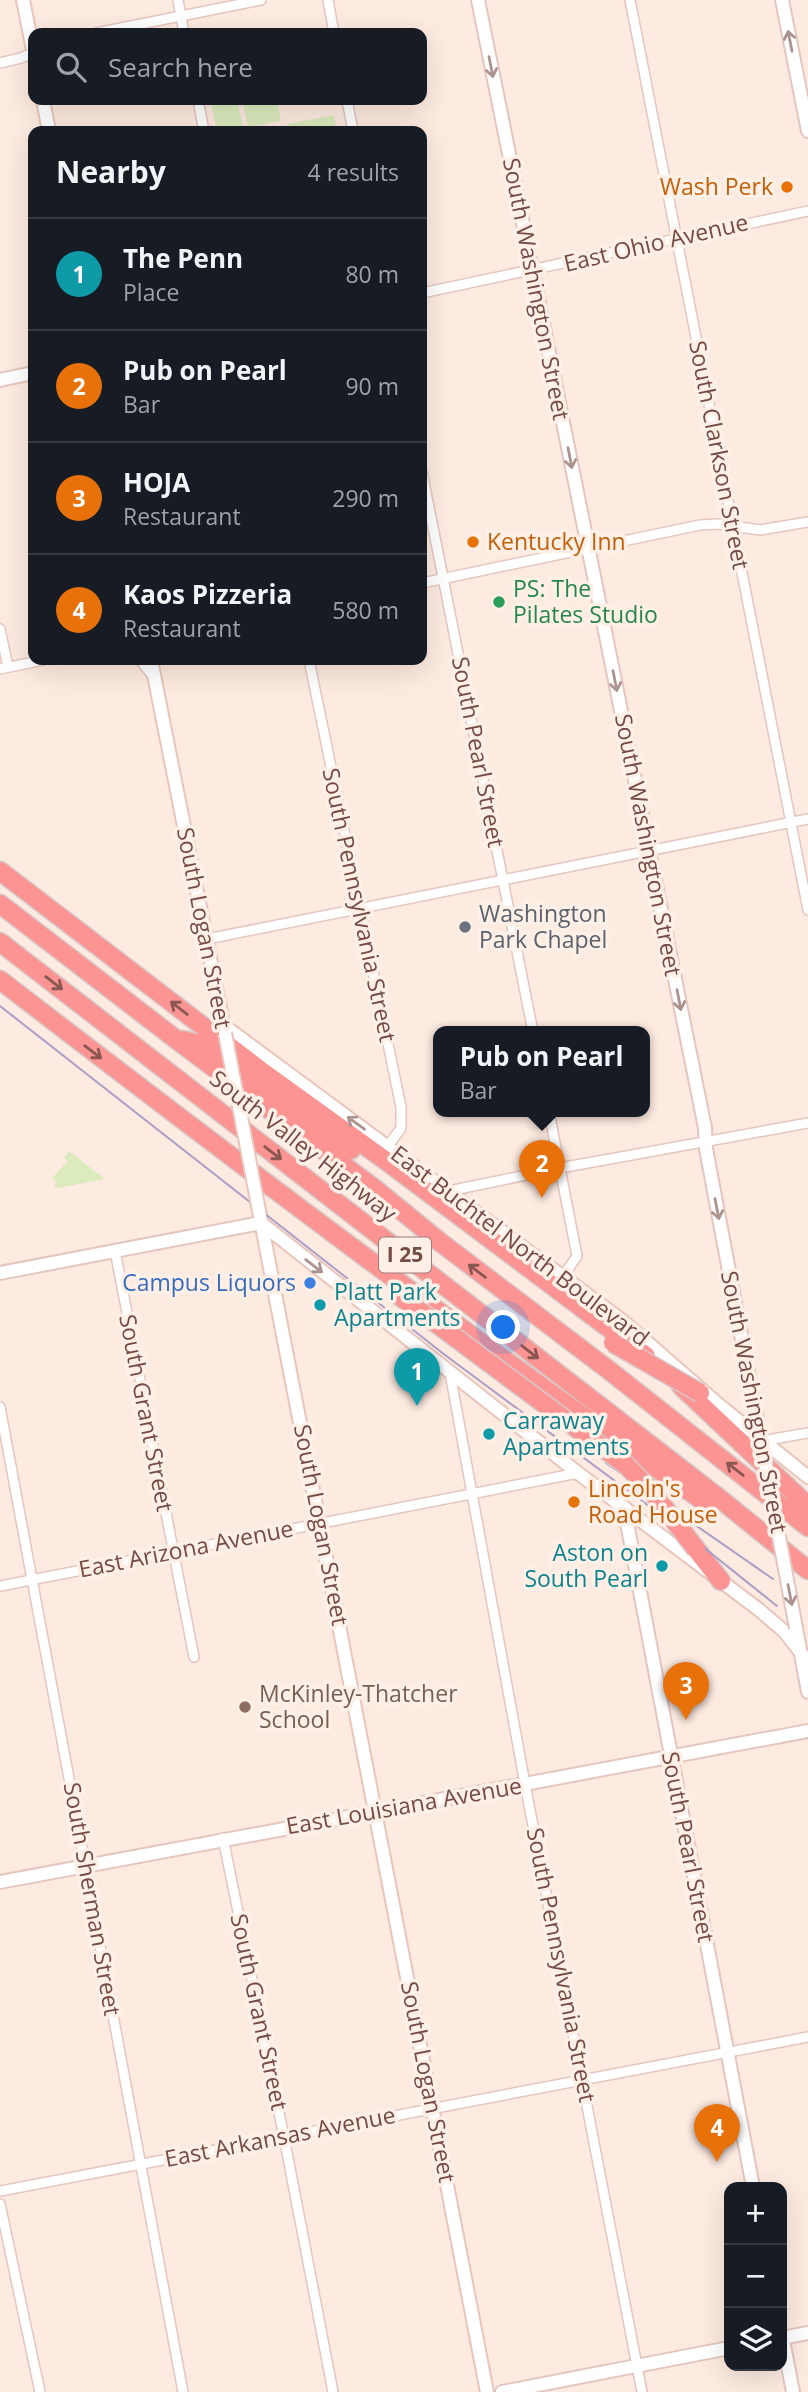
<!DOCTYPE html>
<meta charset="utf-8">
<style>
body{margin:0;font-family:"Open Sans",sans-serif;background:#20242c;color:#f1f3f6}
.controls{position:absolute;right:21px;bottom:21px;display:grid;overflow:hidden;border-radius:14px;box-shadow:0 7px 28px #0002}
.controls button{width:63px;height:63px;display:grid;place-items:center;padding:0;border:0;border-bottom:2px solid #363941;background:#171b24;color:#f1f3f6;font:35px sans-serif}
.you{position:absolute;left:504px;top:1328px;width:24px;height:24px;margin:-18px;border:5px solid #fff;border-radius:50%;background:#1a73e8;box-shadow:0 0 0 10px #1a73e833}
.badge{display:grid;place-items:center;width:46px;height:46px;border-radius:50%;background:#d93025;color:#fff;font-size:23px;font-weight:700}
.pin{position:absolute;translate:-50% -58px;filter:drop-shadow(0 2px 4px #0008)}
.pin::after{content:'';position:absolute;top:37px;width:24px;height:21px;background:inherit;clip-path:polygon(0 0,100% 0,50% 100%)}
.popup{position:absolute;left:433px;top:1026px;width:217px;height:91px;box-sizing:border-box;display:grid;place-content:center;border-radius:14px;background:#171b24;filter:drop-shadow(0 2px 5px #0005);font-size:23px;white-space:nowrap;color:#9ea1a6}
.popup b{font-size:26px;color:#f1f3f6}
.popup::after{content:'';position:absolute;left:50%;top:100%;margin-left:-14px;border:14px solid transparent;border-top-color:#171b24}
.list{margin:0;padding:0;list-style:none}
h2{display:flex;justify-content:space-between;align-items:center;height:91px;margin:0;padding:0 28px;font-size:30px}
h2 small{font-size:23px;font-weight:400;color:#9ea1a6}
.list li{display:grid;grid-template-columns:46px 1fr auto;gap:21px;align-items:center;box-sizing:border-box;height:112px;padding:0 28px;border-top:2px solid #363941}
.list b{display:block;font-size:26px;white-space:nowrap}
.list p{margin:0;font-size:23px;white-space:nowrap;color:#9ea1a6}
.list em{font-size:23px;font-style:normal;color:#9ea1a6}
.icon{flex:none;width:38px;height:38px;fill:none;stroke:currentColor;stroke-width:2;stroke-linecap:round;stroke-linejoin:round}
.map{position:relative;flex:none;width:808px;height:2392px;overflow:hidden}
.search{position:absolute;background:#171b24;box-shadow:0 7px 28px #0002;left:28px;top:28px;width:399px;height:77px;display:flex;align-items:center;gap:18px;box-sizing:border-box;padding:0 24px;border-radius:14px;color:#9ea1a6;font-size:26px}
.panel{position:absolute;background:#171b24;box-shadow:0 7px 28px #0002;left:28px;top:126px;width:399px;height:539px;border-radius:14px}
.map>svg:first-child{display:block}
</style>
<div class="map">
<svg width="808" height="2392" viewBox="0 0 808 2392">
<rect width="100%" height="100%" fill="#fdeae0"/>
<path fill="#dcebbe" d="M229 100H237L244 131H217L211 103Z
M242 100H277L281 121 248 127Z
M334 115 337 131H289L287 124Z
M69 1151 105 1179 58 1188 54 1186 57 1182 52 1178 68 1161 64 1158Z"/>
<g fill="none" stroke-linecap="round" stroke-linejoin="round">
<g stroke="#e4c6bf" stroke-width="12">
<path id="minor" d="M178 0 184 33
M328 0 334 33
M630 0 808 910
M96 33 261 0
M0 63 21 58 33 53
M198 100 204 131
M347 100 353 131
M422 293 808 211
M422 472 533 1032
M422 583 700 525 718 524 760 530 808 522
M0 629 8 667
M140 660 152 675
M309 660 401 1107V1128L388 1146
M0 669 43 660
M207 939 808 819
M549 1112 577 1256 564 1275
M449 1191 560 1168 808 1123
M115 1251 194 1657
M450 1373 525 1784 642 2392
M0 1407 183 2392
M761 1441 808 1433
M0 1586 578 1473
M223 1838 284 2137 333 2392
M0 2191 808 2037
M0 2204 40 2392"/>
</g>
<g stroke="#e4c6bf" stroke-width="16">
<path id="tertiary" d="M478 0 705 1128 706 1149 764 1456
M782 0 808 131
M0 380 33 373
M0 1273 261 1223
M624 1507 753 2187
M796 1628 808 1692
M0 1882 808 1731
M782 2335 793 2392
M782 2338 808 2333
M502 2392 729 2348"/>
</g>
<g stroke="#e9c5bb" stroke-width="16">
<path id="secondary" d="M23 0 33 50
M43 100 49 131
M151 660 225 1033
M223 1025 624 1322 719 1405 808 1477
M260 1216 487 2392
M261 1223 578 1473 758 1609 785 1632 808 1662"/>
</g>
<g stroke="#d6c9c8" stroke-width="21">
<path id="motorway" d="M0 871 260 1070 389 1163 646 1356
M0 904 173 1037 375 1189 440 1242 610 1371 808 1527
M0 942 719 1498 808 1570
M0 980C233 1159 466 1336 706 1503
M182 1040 204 1045 281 1102 351 1150
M681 1386 808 1506
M696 1549 721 1581"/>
</g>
<use href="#minor" stroke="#fff" stroke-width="9"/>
<use href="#tertiary" stroke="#fff" stroke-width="12"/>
<use href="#secondary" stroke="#fff" stroke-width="12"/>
<use href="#motorway" stroke="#fb9493" stroke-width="18"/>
<path stroke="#aa9fc6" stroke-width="2" d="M0 1006 445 1355 692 1538 777 1606
M606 1463 773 1579"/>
<g stroke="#e4c6bf" stroke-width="16" stroke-linecap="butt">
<path id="tertiary-bridge" d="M764 1456 796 1628"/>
</g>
<g stroke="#e9c5bb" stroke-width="16" stroke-linecap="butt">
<path id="secondary-bridge" d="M225 1033 260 1216"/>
</g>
<g stroke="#d6c9c8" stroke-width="21" stroke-linecap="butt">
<path id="motorway-bridge" d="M397 1294 626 1465 653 1493 696 1549
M613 1343 700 1393"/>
</g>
<use href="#tertiary-bridge" stroke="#fff" stroke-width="12"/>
<use href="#secondary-bridge" stroke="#fff" stroke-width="12"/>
<use href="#motorway-bridge" stroke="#fb9493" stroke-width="18"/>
</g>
<defs><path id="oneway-shaft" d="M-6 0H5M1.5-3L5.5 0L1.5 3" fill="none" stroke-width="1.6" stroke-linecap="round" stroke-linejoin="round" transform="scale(1.75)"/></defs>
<g stroke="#ac9390">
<use href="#oneway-shaft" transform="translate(790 41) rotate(-101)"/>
<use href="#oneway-shaft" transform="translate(491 67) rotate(79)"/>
<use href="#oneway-shaft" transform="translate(570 458) rotate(79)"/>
<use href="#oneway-shaft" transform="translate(615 681) rotate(79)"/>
<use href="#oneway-shaft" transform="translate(679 1000) rotate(79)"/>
<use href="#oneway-shaft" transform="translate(356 1123) rotate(-144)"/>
<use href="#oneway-shaft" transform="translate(717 1209) rotate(79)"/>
<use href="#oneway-shaft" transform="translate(314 1266) rotate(38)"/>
<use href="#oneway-shaft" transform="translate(790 1595) rotate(79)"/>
</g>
<g stroke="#895652">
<use href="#oneway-shaft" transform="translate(54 983) rotate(38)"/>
<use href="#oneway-shaft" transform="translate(179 1008) rotate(-142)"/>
<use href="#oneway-shaft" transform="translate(93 1052) rotate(37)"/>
<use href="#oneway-shaft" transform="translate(273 1153) rotate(38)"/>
<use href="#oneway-shaft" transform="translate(477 1271) rotate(-143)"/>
<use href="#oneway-shaft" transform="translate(530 1352) rotate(38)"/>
<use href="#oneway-shaft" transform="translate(735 1469) rotate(-142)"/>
</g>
<g fill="#e8710a" stroke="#fff0e7" stroke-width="2.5">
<circle cx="787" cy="187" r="7"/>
<circle cx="473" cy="542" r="7"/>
<circle cx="574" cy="1502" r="7"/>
</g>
<circle fill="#2e9e5b" stroke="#fff0e7" stroke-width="2.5" cx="499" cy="602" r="7"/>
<circle fill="#6b7280" stroke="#fff0e7" stroke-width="2.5" cx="465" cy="927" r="7"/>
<circle fill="#3f7fe0" stroke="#fff0e7" stroke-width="2.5" cx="310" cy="1283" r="7"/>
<g fill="#0f9aa8" stroke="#fff0e7" stroke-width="2.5">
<circle cx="320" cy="1305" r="7"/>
<circle cx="489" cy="1434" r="7"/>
<circle cx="662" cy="1566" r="7"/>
</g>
<circle fill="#8d6e63" stroke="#fff0e7" stroke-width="2.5" cx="245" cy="1707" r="7"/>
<g text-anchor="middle" stroke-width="7" stroke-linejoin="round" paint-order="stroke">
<rect fill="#fff0e7" stroke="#9e7c76" stroke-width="2" x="379" y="1237.5" width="52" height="35" rx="5"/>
<g font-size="21" font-weight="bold" fill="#754b46">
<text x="405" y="1262">I 25</text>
</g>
<g font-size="23" fill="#c56008" stroke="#fff0e7" text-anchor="start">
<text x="773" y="195" text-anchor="end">Wash Perk</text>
<text x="487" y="550">Kentucky Inn</text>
<text x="588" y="1497">Lincoln's<tspan x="588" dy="26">Road House</tspan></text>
</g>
<g font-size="23" fill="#754b46" stroke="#fff0e7">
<text transform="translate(656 243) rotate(-13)" y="8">East Ohio Avenue</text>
<text transform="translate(536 289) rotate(79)" y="8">South Washington Street</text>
<text transform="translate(719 455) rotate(79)" y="8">South Clarkson Street</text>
<text transform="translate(478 752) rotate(79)" y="8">South Pearl Street</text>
<text transform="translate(648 845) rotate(79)" y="8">South Washington Street</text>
<text transform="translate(359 905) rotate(78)" y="8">South Pennsylvania Street</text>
<text transform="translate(204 928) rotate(79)" y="8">South Logan Street</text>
<text transform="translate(303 1146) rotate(38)" y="8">South Valley Highway</text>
<text transform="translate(520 1246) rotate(37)" y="8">East Buchtel North Boulevard</text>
<text transform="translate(754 1402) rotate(79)" y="8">South Washington Street</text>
<text transform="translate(146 1413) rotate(79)" y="8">South Grant Street</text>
<text transform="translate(321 1525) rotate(79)" y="8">South Logan Street</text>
<text transform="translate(186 1549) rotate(-11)" y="8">East Arizona Avenue</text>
<text transform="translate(404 1806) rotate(-10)" y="8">East Louisiana Avenue</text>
<text transform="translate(688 1847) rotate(79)" y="8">South Pearl Street</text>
<text transform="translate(92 1899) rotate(80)" y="8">South Sherman Street</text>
<text transform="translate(561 1965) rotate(79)" y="8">South Pennsylvania Street</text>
<text transform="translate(259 2012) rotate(78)" y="8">South Grant Street</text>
<text transform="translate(428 2082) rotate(79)" y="8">South Logan Street</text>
<text transform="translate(280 2137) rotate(-11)" y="8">East Arkansas Avenue</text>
</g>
<g font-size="23" fill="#27864d" stroke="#fff0e7" text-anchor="start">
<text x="513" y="597">PS: The<tspan x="513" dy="26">Pilates Studio</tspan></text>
</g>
<g font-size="23" fill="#5b616d" stroke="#fff0e7" text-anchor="start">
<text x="479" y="922">Washington<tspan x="479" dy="26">Park Chapel</tspan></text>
</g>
<g font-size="23" fill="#366cbe" stroke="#fff0e7" text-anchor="end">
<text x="296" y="1291">Campus Liquors</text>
</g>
<g font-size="23" fill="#0d838f" stroke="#fff0e7" text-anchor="start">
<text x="334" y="1300">Platt Park<tspan x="334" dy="26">Apartments</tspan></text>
<text x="503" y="1429">Carraway<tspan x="503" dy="26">Apartments</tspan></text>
<text x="648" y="1561" text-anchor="end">Aston on<tspan x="648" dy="26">South Pearl</tspan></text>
</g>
<g font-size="23" fill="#785e54" stroke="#fff0e7" text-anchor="start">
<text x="259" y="1702">McKinley-Thatcher<tspan x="259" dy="26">School</tspan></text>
</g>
</g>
</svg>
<div class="controls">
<button>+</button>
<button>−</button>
<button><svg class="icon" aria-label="layers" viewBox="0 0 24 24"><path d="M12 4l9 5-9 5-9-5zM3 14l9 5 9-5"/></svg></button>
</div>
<div class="you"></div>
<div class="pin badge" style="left:417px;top:1406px;background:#0f9aa8">1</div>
<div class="pin badge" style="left:542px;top:1198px;background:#e8710a">2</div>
<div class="popup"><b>Pub on Pearl</b>Bar</div>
<div class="pin badge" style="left:686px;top:1720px;background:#e8710a">3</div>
<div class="pin badge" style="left:717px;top:2162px;background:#e8710a">4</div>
<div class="search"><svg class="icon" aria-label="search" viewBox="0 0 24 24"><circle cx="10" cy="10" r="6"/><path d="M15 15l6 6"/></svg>Search here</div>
<section class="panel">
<h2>Nearby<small>4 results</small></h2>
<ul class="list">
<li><span class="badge" style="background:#0f9aa8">1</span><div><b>The Penn</b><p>Place</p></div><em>80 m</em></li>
<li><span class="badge" style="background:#e8710a">2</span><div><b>Pub on Pearl</b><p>Bar</p></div><em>90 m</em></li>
<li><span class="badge" style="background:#e8710a">3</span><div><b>HOJA</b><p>Restaurant</p></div><em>290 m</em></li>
<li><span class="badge" style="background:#e8710a">4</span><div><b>Kaos Pizzeria</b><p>Restaurant</p></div><em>580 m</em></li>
</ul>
</section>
</div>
